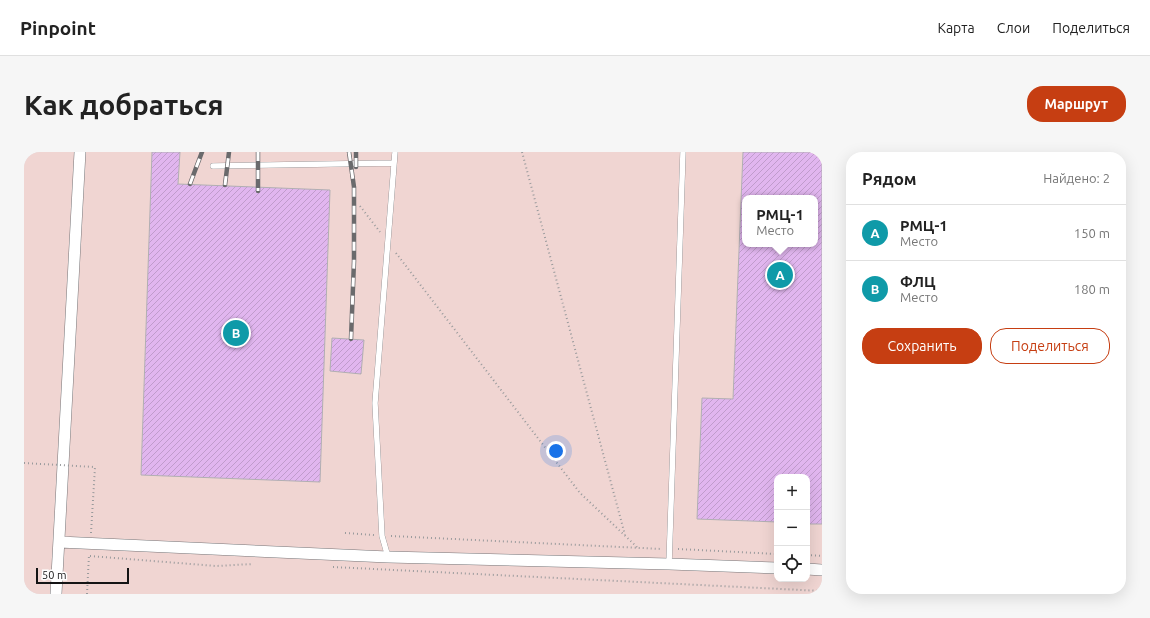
<!DOCTYPE html>
<html lang="ru">
<meta charset="utf-8">
<style>
body{margin:0;font-family:Ubuntu,sans-serif;background:#f6f6f6;color:#222}
.controls{position:absolute;right:12px;bottom:12px;display:grid;overflow:hidden;border-radius:8px;box-shadow:0 4px 16px #0002}
.controls button{width:36px;height:36px;display:grid;place-items:center;padding:0;border:0;border-bottom:1px solid #e0e0e0;background:#fff;color:#222;font:20px sans-serif}
.scale{position:absolute;left:12px;bottom:10px;width:93px;box-sizing:border-box;padding-left:4px;border:2px solid #141415;border-top:0;font-size:11px;line-height:14px;white-space:nowrap;color:#141415;-webkit-text-stroke:3px #fff;paint-order:stroke}
.you{position:absolute;left:532px;top:299px;width:14px;height:14px;margin:-10px;border:3px solid #fff;border-radius:50%;background:#1a73e8;box-shadow:0 0 0 6px #1a73e833}
.badge{display:grid;place-items:center;width:26px;height:26px;border-radius:50%;background:#c63e12;color:#fff;font-size:13px;font-weight:700}
.pin{position:absolute;translate:-50% -50%;border:2px solid #fff;box-shadow:0 1px 4px #0006}
.popup{position:absolute;left:718px;top:43px;width:76px;height:52px;box-sizing:border-box;display:grid;place-content:center;border-radius:8px;background:#fff;filter:drop-shadow(0 1px 3px #0005);font-size:13px;white-space:nowrap;color:#767676}
.popup b{font-size:15px;color:#222}
.popup::after{content:'';position:absolute;left:50%;top:100%;margin-left:-8px;border:8px solid transparent;border-top-color:#fff}
.list{margin:0;padding:0;list-style:none}
h2{display:flex;justify-content:space-between;align-items:center;height:52px;margin:0;padding:0 16px;font-size:17px}
h2 small{font-size:13px;font-weight:400;color:#767676}
.list li{display:grid;grid-template-columns:26px 1fr auto;gap:12px;align-items:center;box-sizing:border-box;height:56px;padding:0 16px;border-top:1px solid #e0e0e0}
.list b{display:block;font-size:15px;white-space:nowrap}
.list p{margin:0;font-size:13px;white-space:nowrap;color:#767676}
.list em{font-size:13px;font-style:normal;color:#767676}
.actions{display:flex;gap:8px;padding:12px 16px}
.actions a{flex:1;padding:9px 0;border:1px solid #c63e12;border-radius:16px;text-align:center;font-size:14px;color:#c63e12}
.actions .main{background:#c63e12;color:#fff}
.icon{flex:none;width:22px;height:22px;fill:none;stroke:currentColor;stroke-width:2;stroke-linecap:round;stroke-linejoin:round}
.map{position:relative;flex:none;width:798px;height:442px;overflow:hidden;border-radius:16px}
header{display:flex;align-items:center;gap:24px;box-sizing:border-box;height:56px;padding:0 20px;background:#fff;border-bottom:1px solid #e0e0e0}
header strong{font-size:19px}
nav{display:flex;gap:22px;margin-inline-start:auto;font-size:14px}
.intro{display:flex;align-items:center;justify-content:space-between;box-sizing:border-box;height:96px;padding:0 24px}
h1{margin:0;font-size:28px}
.button{padding:10px 18px;border-radius:16px;background:#c63e12;color:#fff;font-size:14px;font-weight:700}
main{display:flex;gap:24px;padding:0 24px}
aside{flex:1;background:#fff;border-radius:16px;box-shadow:0 4px 16px #0002}
.map>svg:first-child{display:block}
</style>
<header>
<strong>Pinpoint</strong>
<nav><a>Карта</a><a>Слои</a><a>Поделиться</a></nav>
</header>
<div class="intro"><h1>Как добраться</h1><a class="button">Маршрут</a></div>
<main>
<div class="map">
<svg width="798" height="442" viewBox="0 0 798 442">
<defs>
<pattern id="building-hatch" width="6" height="6" patternUnits="userSpaceOnUse"><rect width="6" height="6" fill="#e1b6ef"/><path d="M-1 1l2-2M0 6l6-6M5 7l2-2" fill="none" stroke="#c09ccc"/></pattern>
</defs>
<rect width="100%" height="100%" fill="#e5e6e9"/>
<path fill="#f0d5d2" fill-rule="evenodd" d="M0 0H798V442H0ZM721 46H791V92H721ZM753 325H783V427H753Z"/>
<path fill="url(#building-hatch)" stroke="#b1afb2" fill-rule="evenodd" d="M128 0H156L154 32 306 38 296 330 117 323Z
M719 0H798V372H783V325H753V370L673 367 678 246 709 247ZM721 46H791V92H721Z
M308 186 340 188 337 222 306 219Z"/>
<g fill="none" stroke-linecap="round" stroke-linejoin="round">
<g stroke="#767679" stroke-width="6">
<path id="lane" d="M189 14 370 11
M364 405 358 384 351 251 371 0
M645 412 659 0"/>
</g>
<g stroke="#767679" stroke-width="12">
<path id="street" d="M35 390 364 405 645 412 753 416
M783 417 798 418
M32 442 56 0"/>
</g>
<path stroke="#999a9c" stroke-width="2" stroke-dasharray="1 3" stroke-linecap="butt" d="M498 0 601 383
M336 54 356 80
M372 101 556 341 613 395
M67 381 71 315
M321 381 350 383
M367 384 638 397
M654 397 753 402
M783 403 798 404
M66 404 192 414 229 412
M309 415 798 439
M63 442 65 403"/>
<use href="#lane" stroke="#fff" stroke-width="5.5"/>
<use href="#street" stroke="#fff" stroke-width="11"/>
<g stroke="#6a6a6c" stroke-width="4.5">
<path id="rail" d="M234 0V39
M325 0 330 35V109L327 187
M332 15V0
M166 32 178 0
M201 33 205 0"/>
</g>
<use href="#rail" stroke="#fff" stroke-width="3" stroke-dasharray="9" stroke-linecap="butt"/>
<path stroke="#999a9c" stroke-width="2" stroke-dasharray="1 3" stroke-linecap="butt" d="M0 311 71 315"/>
</g>
</svg>
<div class="controls">
<button>+</button>
<button>−</button>
<button><svg class="icon" aria-label="locate" viewBox="0 0 24 24"><circle cx="12" cy="12" r="6"/><path d="M12 2v4M12 18v4M2 12h4M18 12h4"/></svg></button>
</div>
<div class="scale">50 m</div>
<div class="you"></div>
<div class="pin badge" style="left:756px;top:123px;background:#0f9aa8">A</div>
<div class="popup"><b>РМЦ-1</b>Место</div>
<div class="pin badge" style="left:212px;top:181px;background:#0f9aa8">B</div>
</div>
<aside>
<h2>Рядом<small>Найдено: 2</small></h2>
<ul class="list">
<li><span class="badge" style="background:#0f9aa8">A</span><div><b>РМЦ-1</b><p>Место</p></div><em>150 m</em></li>
<li><span class="badge" style="background:#0f9aa8">B</span><div><b>ФЛЦ</b><p>Место</p></div><em>180 m</em></li>
</ul>
<div class="actions"><a class="main">Сохранить</a><a>Поделиться</a></div>
</aside>
</main>
